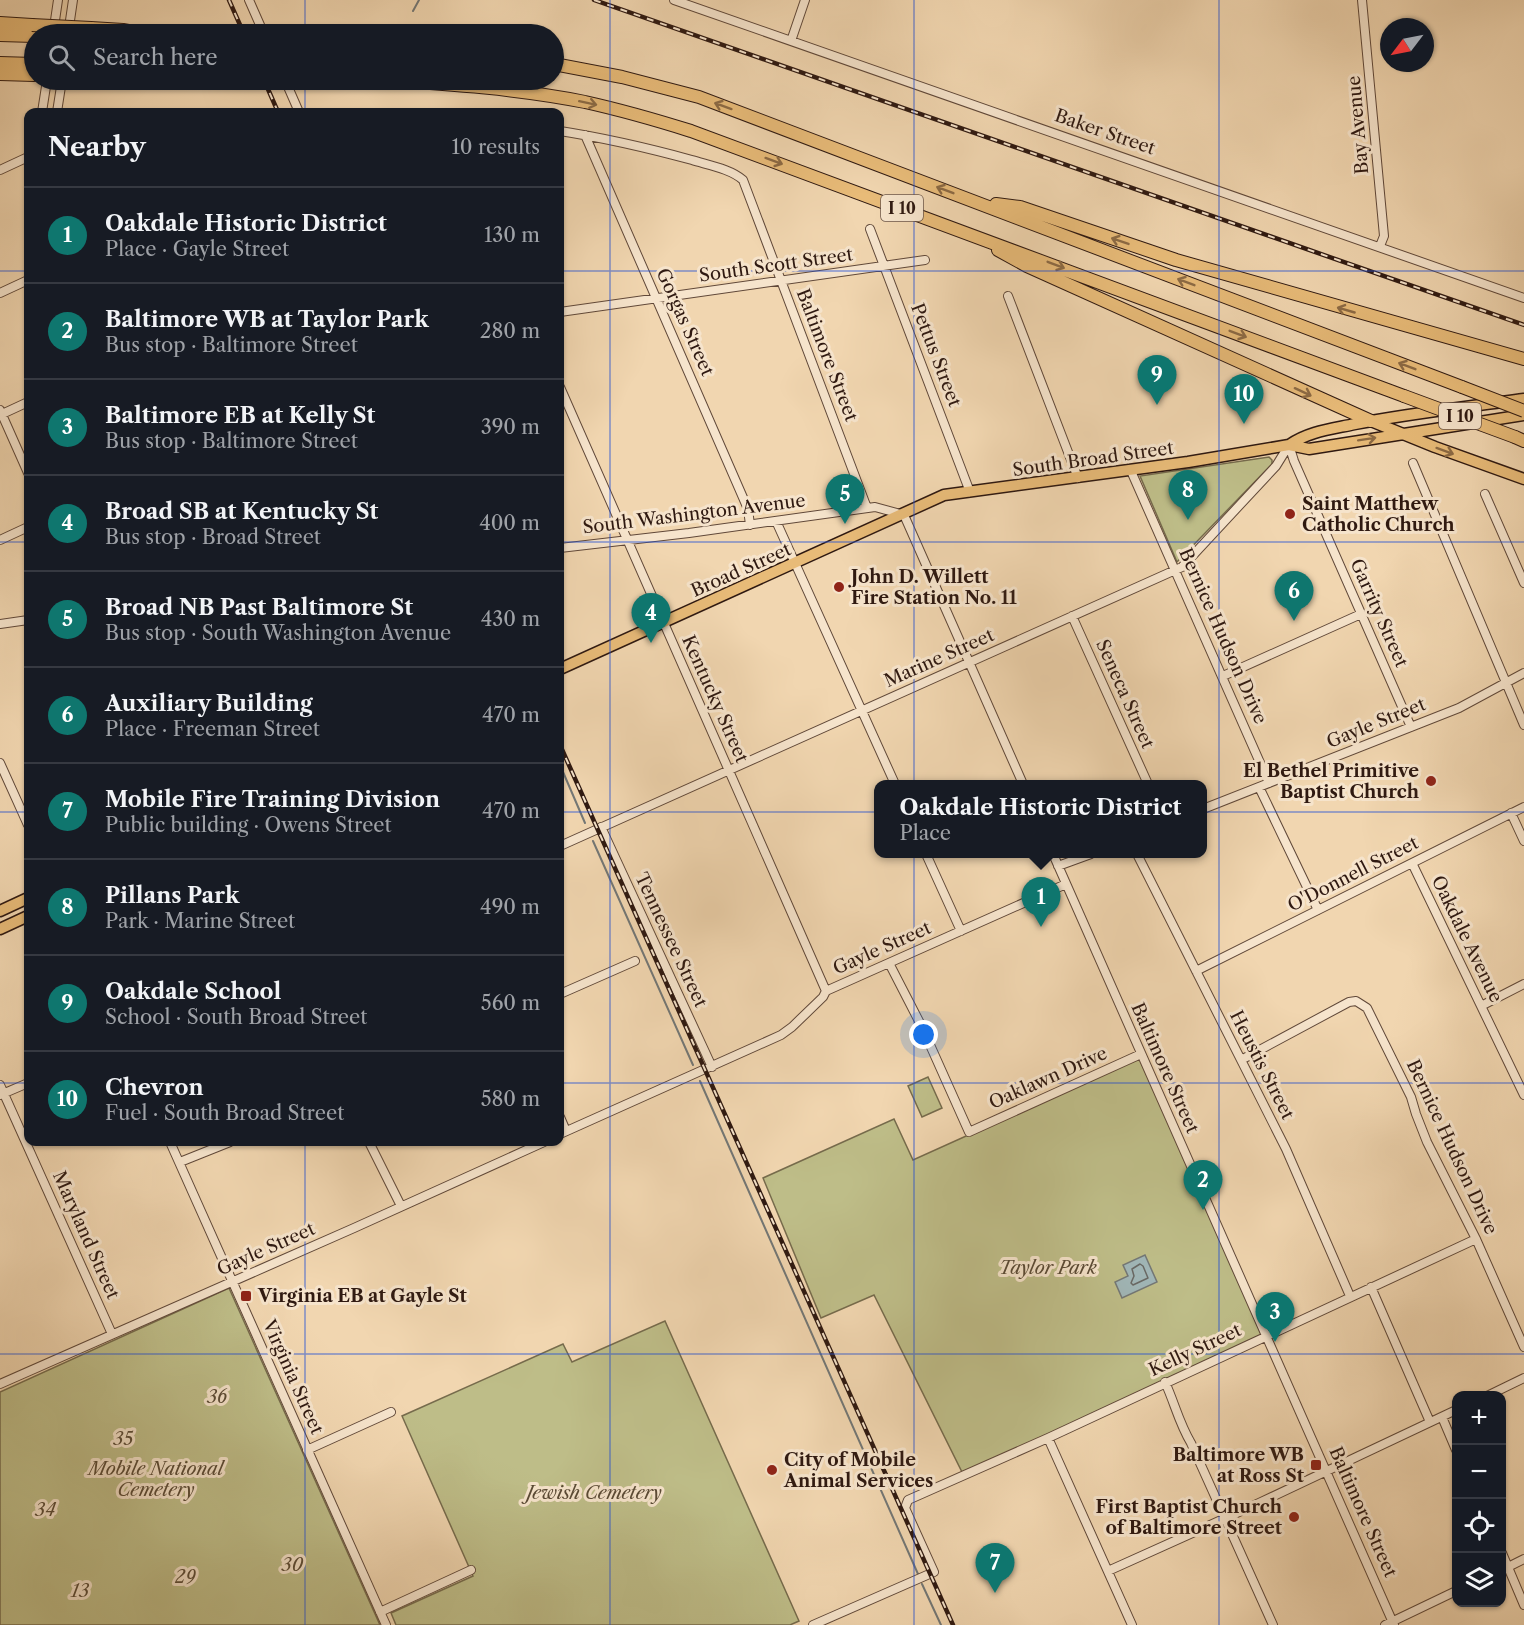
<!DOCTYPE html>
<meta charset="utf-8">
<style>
body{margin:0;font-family:"Libre Caslon Text",serif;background:#20242c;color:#f1f3f6}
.controls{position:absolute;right:18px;bottom:18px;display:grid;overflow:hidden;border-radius:12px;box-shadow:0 2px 4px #0004}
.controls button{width:54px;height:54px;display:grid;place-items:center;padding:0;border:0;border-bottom:2px solid #363941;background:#171b24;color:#f1f3f6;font:30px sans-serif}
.compass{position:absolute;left:1380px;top:18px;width:54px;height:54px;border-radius:50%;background:#171b24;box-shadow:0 2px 4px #0004;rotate:238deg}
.you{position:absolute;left:924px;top:1035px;width:21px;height:21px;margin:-15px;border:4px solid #fff;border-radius:50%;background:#1a73e8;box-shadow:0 0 0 9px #1a73e833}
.badge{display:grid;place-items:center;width:39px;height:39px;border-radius:50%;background:#0f766e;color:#fff;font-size:20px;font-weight:700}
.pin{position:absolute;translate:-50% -50px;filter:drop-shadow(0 2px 3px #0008)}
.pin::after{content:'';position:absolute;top:32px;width:21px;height:18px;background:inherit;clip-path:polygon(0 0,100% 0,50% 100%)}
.popup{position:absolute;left:874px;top:780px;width:333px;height:78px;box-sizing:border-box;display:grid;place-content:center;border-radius:12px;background:#171b24;filter:drop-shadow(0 2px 4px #0005);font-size:20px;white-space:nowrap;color:#9ea1a6}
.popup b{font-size:22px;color:#f1f3f6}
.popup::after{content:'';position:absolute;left:50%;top:100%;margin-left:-12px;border:12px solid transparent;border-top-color:#171b24}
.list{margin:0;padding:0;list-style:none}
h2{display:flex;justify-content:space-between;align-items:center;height:78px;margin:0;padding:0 24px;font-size:26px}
h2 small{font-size:20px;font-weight:400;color:#9ea1a6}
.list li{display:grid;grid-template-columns:39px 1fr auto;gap:18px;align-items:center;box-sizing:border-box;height:96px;padding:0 24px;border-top:2px solid #363941}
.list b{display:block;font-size:22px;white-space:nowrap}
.list p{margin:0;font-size:20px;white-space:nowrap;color:#9ea1a6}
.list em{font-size:20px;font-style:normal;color:#9ea1a6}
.icon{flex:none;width:33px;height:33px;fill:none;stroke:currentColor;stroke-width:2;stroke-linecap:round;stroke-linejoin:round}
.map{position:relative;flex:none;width:1524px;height:1625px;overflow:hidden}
.search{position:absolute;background:#171b24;box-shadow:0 2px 4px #0004;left:24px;top:24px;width:540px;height:66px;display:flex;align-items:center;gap:15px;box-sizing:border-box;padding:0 21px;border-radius:33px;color:#9ea1a6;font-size:22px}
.panel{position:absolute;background:#171b24;box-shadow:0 2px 4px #0004;left:24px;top:108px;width:540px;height:1038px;border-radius:12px}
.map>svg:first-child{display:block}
</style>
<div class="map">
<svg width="1524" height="1625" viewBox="0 0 1524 1625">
<rect width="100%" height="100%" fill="#f1d6b0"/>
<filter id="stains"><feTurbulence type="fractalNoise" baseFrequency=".00333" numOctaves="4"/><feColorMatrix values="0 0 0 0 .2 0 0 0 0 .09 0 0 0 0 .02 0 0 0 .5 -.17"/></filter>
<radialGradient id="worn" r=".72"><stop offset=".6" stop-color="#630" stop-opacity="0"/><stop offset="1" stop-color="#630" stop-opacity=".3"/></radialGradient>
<path fill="#bebd88" stroke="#766b4c" stroke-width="1.5" d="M1269 457 1272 460V464L1177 562 1140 476Z
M1139 1058 1267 1335 1048 1438 962 1472 874 1295 821 1318 763 1178 894 1119 913 1160Z
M928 1077 942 1108 922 1117 908 1086Z
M229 1288 380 1625H0V1392Z
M665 1321 799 1621 790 1625H396L391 1613 473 1576 402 1416 563 1344 572 1362Z"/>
<path fill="#a0b6b7" stroke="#737775" stroke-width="1.5" d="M1145 1255 1157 1282 1122 1298 1115 1282 1128 1276 1123 1265Z"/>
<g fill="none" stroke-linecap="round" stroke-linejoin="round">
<path stroke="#686864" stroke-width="1.5" d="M1140 1264 1143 1266 1148 1278 1133 1285 1131 1283 1134 1276 1132 1269Z"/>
<path stroke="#737775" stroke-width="2" d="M413 11 419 0
M560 765 585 823
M593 841 693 1065
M700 1081 918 1574
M922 1584 941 1625"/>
<g stroke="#604839" stroke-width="10">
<path id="minor" d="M249 0 264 34
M674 0 1524 298
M1362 0 1384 236 1380 246
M53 34 58 0
M68 34 73 0
M791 41 805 0
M285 80 299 112
M42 112 47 80
M57 112 62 80
M560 131C605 138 648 148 692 160 708 165 731 169 743 180L867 508
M585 135 748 509 750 525
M0 170 28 157
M870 229 970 492
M0 293 28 280
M1008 296 1078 478
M560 312 925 260
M560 387 826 991
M0 410 28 473
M0 415 28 402
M1289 445 1294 461 1411 727
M1413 463 1524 725
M1131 471 1269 783
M1485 494 1524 583
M776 521 895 784
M0 540 28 527
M560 548 689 533 875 507 904 515 1023 784
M1072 616 1148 784
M0 624 28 620
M1223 676 1361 614
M0 763 28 825
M1259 787 1318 910
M1203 809 1459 708 1524 673
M1511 813 1524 841
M601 827 712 1067
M560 846 1182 567 1276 466 1289 445
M926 854 961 931
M1053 854 1394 1625
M1137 854 1286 1149 1350 1296
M1412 863 1524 1095
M1058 866 1091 854
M889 963 922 1027 969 1132 1141 1054
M1196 971 1524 807
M560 994 635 961
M1481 1006 1524 984
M1241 1060 1349 1002 1356 1001 1367 1008 1411 1097 1416 1114 1427 1142 1476 1239 1524 1347
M0 1085 112 1334
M0 1095 28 1083
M560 1117 566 1131
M560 1134 781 1035 792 1027 823 997 826 991 1066 884
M170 1142 386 1625
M369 1142 401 1206
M180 1162 230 1142
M1371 1287 1430 1422
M1165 1382C1175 1404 1179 1423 1191 1443L1273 1625
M0 1384 354 1228 544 1142
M1487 1396 1524 1378
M1442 1417 1456 1450
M1048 1438 1132 1625
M307 1450 391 1412
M1502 1553 1524 1605
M1502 1570 1524 1559
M1108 1571 1259 1503 1456 1410
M380 1612 471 1570
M813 1625 934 1572 905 1508 908 1500 1048 1438 1476 1239
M1385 1625 1456 1591"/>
</g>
<g stroke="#2f1911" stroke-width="13">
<path id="major" d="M1371 421 1435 447 1524 479
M1289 445 1309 449 1524 415
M560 669 944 495 1188 462 1289 445C1309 431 1332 429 1355 424 1411 413 1468 407 1524 399
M0 911 28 898
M0 929 28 916"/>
</g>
<g stroke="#2f1911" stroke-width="14">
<path id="highway" d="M0 23 32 25
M91 28 123 30 144 34
M0 35 34 36
M0 63 34 64
M554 64 622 77 699 97 1462 387
M0 74 34 75
M137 80H156
M384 80C451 84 519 89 585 102 621 110 656 120 691 131L1404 396
M996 204 1020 207 1176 260 1524 359
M998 250 1027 266 1371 421
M1515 437 1524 441"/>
</g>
<use href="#minor" stroke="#f6e4cc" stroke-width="8"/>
<use href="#major" stroke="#e8bb78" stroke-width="10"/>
<use href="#highway" stroke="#e8bb78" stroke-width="12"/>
<g stroke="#2f1911" stroke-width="4.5">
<path id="rail" d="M229 0 244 34
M594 0 1524 325
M264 80 278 112
M560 745 953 1625"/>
</g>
<use href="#rail" stroke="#f6e4cc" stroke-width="2" stroke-dasharray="7" stroke-linecap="butt"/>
<g stroke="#2f1911" stroke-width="14" stroke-linecap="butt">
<path id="highway-bridge" d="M32 25 91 28
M1462 387 1524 411
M1404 396 1515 437"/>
</g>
<use href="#highway-bridge" stroke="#e8bb78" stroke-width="12"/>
</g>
<defs><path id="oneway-shaft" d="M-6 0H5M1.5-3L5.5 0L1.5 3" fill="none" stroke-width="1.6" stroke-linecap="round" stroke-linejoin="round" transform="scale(1.5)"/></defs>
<g stroke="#8c6a44">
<use href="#oneway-shaft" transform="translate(588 103) rotate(12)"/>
<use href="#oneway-shaft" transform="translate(723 106) rotate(-160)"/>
<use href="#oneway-shaft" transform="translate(774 161) rotate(20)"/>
<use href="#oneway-shaft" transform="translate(945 190) rotate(-159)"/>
<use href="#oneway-shaft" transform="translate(1120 241) rotate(-161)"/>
<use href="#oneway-shaft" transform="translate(1056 265) rotate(21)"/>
<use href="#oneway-shaft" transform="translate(1186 282) rotate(-159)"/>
<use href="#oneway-shaft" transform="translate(1346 310) rotate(-164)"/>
<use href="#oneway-shaft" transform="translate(1238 334) rotate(21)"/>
<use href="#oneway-shaft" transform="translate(1407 366) rotate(-159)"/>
<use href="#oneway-shaft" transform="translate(1303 392) rotate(25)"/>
<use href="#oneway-shaft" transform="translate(1367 439) rotate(-9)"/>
<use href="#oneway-shaft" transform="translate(1445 451) rotate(20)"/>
</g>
<path fill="none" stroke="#1d4ed8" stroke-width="1.5" stroke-opacity="0.55" d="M305 0V34M610 0V1625M914 0V1625M1219 0V1625M305 80V112M0 271H28M560 271H1524M0 542H28M560 542H1524M0 812H28M560 812H1524M0 1083H28M560 1083H1524M305 1142V1625M0 1354H1524"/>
<g fill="#8f2418" stroke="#f6e4cc" stroke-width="2">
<circle cx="1290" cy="514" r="6"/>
<circle cx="839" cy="587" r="6"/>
<circle cx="1431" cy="781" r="6"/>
<rect x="240" y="1290" width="12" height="12" rx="3"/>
<rect x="1310" y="1459" width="12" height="12" rx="3"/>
<circle cx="772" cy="1470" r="6"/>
<circle cx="1294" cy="1517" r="6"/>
</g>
<g text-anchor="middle" stroke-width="6" stroke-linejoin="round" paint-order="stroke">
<g fill="#f6e4cc" stroke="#6b5649" stroke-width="1.5">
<rect x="881" y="195" width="42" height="26" rx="4.5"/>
<rect x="1439" y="403" width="42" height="26" rx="4.5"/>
</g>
<g font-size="16" font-weight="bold" fill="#2f1911">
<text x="902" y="214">I 10</text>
<text x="1460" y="422">I 10</text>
</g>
<g font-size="18" fill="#2f1911" stroke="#f6e4cc">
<text transform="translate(1358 125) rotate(-95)" y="6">Bay Avenue</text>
<text transform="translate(1105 132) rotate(19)" y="6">Baker Street</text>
<text transform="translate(776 265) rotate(-8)" y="6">South Scott Street</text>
<text transform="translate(685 322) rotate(66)" y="6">Gorgas Street</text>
<text transform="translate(827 355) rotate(69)" y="6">Baltimore Street</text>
<text transform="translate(936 355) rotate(69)" y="6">Pettus Street</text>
<text transform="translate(1093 459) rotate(-8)" y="6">South Broad Street</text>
<text transform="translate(694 514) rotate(-7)" y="6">South Washington Avenue</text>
<text transform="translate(741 570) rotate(-24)" y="6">Broad Street</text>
<text transform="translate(1379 613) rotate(66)" y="6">Garrity Street</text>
<text transform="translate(1223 636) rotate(66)" y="6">Bernice Hudson Drive</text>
<text transform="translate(939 658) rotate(-24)" y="6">Marine Street</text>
<text transform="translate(1125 694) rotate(66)" y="6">Seneca Street</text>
<text transform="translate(715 699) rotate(66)" y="6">Kentucky Street</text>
<text transform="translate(1376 723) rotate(-22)" y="6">Gayle Street</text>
<text transform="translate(1353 874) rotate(-27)" y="6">O'Donnell Street</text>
<text transform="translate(1467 939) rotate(64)" y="6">Oakdale Avenue</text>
<text transform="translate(671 940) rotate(65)" y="6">Tennessee Street</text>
<text transform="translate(882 948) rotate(-24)" y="6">Gayle Street</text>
<text transform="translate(1262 1065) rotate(63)" y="6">Heustis Street</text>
<text transform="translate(1165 1068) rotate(66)" y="6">Baltimore Street</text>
<text transform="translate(1048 1078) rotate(-24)" y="6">Oaklawn Drive</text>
<text transform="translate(1452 1147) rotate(65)" y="6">Bernice Hudson Drive</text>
<text transform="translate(86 1235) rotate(66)" y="6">Maryland Street</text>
<text transform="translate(266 1249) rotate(-24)" y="6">Gayle Street</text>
<text transform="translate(1195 1350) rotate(-25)" y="6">Kelly Street</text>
<text transform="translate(293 1377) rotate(66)" y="6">Virginia Street</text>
<text transform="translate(1363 1512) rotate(66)" y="6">Baltimore Street</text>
</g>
<g font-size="18" font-weight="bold" fill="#2f1911" stroke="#f6e4cc" text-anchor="start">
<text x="1302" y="510">Saint Matthew<tspan x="1302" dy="21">Catholic Church</tspan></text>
<text x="851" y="583">John D. Willett<tspan x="851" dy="21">Fire Station No. 11</tspan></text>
<text x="1419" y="777" text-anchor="end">El Bethel Primitive<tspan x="1419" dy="21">Baptist Church</tspan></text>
<text x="258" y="1302">Virginia EB at Gayle St</text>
<text x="1304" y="1461" text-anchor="end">Baltimore WB<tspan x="1304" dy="21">at Ross St</tspan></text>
<text x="784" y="1466">City of Mobile<tspan x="784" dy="21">Animal Services</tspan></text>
<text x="1282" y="1513" text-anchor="end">First Baptist Church<tspan x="1282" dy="21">of Baltimore Street</tspan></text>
</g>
<g font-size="18" font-style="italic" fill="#5a4a35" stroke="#f6e4cc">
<text x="1048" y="1274">Taylor Park</text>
<text x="217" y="1403">36</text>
<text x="123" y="1445">35</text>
<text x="156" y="1475">Mobile National<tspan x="156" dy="21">Cemetery</tspan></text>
<text x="594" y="1499">Jewish Cemetery</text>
<text x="45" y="1516">34</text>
<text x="292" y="1571">30</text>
<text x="185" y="1583">29</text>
<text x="80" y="1597">13</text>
</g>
</g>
<rect width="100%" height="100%" filter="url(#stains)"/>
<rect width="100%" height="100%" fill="url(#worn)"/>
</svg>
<div class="controls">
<button>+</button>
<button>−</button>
<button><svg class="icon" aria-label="locate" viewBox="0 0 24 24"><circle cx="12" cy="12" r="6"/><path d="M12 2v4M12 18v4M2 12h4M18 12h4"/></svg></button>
<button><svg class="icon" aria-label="layers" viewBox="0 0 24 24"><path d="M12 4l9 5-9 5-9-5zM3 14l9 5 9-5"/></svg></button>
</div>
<svg class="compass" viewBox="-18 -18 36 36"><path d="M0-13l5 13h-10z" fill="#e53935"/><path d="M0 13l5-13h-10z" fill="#9ea1a6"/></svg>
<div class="you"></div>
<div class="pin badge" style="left:1041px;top:927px">1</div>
<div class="popup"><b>Oakdale Historic District</b>Place</div>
<div class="pin badge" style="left:1203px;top:1210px">2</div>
<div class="pin badge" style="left:1275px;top:1342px">3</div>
<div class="pin badge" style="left:651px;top:643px">4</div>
<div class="pin badge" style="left:845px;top:524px">5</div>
<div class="pin badge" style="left:1294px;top:621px">6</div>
<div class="pin badge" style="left:995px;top:1593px">7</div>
<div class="pin badge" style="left:1188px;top:520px">8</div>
<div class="pin badge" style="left:1157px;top:405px">9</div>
<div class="pin badge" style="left:1244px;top:424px">10</div>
<div class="search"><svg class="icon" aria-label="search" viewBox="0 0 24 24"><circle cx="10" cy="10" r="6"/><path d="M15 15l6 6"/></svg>Search here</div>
<section class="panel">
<h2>Nearby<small>10 results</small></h2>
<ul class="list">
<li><span class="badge">1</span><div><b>Oakdale Historic District</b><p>Place · Gayle Street</p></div><em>130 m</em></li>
<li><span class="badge">2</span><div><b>Baltimore WB at Taylor Park</b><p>Bus stop · Baltimore Street</p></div><em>280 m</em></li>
<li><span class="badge">3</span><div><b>Baltimore EB at Kelly St</b><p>Bus stop · Baltimore Street</p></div><em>390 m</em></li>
<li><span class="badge">4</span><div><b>Broad SB at Kentucky St</b><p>Bus stop · Broad Street</p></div><em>400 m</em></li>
<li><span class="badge">5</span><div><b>Broad NB Past Baltimore St</b><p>Bus stop · South Washington Avenue</p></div><em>430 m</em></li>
<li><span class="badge">6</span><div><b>Auxiliary Building</b><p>Place · Freeman Street</p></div><em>470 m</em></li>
<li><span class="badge">7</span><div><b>Mobile Fire Training Division</b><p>Public building · Owens Street</p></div><em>470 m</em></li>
<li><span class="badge">8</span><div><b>Pillans Park</b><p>Park · Marine Street</p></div><em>490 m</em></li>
<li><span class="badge">9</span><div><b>Oakdale School</b><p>School · South Broad Street</p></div><em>560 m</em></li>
<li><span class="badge">10</span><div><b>Chevron</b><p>Fuel · South Broad Street</p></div><em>580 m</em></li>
</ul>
</section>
</div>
